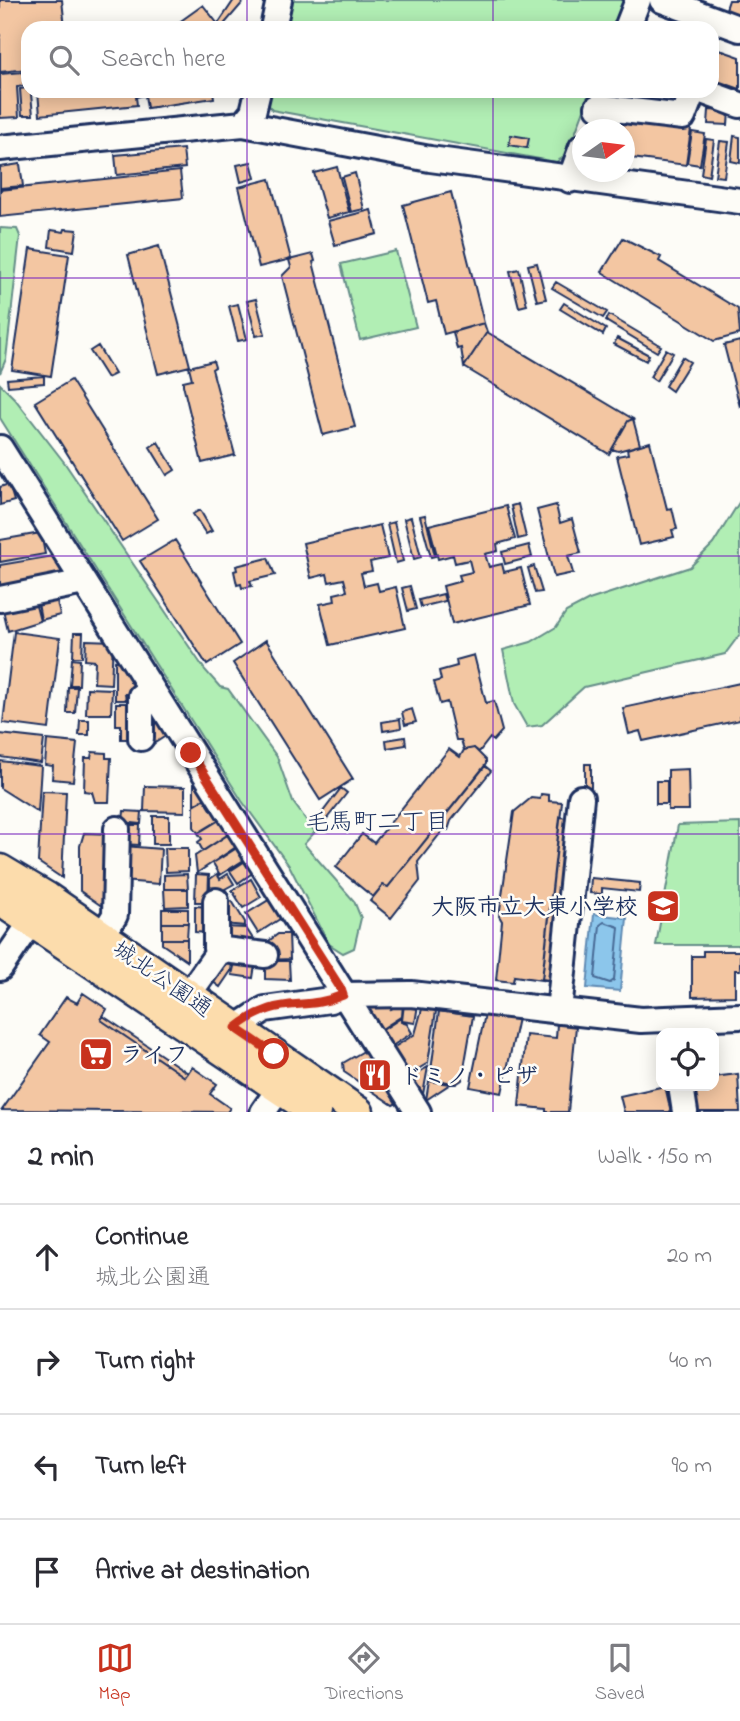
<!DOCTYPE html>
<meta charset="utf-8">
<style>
body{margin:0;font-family:"Indie Flower","Klee One",sans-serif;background:#f2f2f3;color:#2b2b33}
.controls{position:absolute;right:21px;bottom:21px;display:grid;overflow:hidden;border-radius:14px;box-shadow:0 4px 18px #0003}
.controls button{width:63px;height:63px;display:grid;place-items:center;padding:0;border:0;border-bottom:2px solid #e1e1e2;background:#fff;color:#2b2b33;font:35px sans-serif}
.compass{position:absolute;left:572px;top:119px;width:63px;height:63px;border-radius:50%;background:#fff;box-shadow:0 4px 18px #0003;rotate:76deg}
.stop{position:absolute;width:21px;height:21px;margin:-16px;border:5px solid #c8321e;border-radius:50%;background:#fff}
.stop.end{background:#c8321e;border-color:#fff;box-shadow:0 2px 7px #0008}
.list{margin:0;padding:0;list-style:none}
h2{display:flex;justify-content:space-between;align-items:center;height:91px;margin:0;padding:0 28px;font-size:30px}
h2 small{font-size:23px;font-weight:400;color:#7c7c81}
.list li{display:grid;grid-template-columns:46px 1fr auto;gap:21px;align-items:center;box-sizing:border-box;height:105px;padding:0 28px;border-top:2px solid #e1e1e2}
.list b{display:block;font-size:26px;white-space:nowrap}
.list p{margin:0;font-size:23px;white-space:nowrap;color:#7c7c81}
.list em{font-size:23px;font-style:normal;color:#7c7c81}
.icon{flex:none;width:38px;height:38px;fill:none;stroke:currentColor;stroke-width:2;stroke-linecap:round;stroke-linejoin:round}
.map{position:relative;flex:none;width:740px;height:1112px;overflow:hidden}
.search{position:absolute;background:#fff;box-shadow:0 4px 18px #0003;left:21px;right:21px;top:21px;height:77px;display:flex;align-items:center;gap:18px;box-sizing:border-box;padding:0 24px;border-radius:21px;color:#7c7c81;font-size:26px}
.sheet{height:511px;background:#fff}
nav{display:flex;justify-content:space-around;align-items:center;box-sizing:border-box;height:98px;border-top:2px solid #e1e1e2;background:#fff;font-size:19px;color:#7c7c81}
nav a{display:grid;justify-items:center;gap:4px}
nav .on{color:#c8321e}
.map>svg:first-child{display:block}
</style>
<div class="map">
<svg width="740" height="1112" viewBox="0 0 740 1112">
<rect width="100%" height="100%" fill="#fdfcf7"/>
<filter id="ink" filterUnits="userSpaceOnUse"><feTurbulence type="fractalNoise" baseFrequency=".0143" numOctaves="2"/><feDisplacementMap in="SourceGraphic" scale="14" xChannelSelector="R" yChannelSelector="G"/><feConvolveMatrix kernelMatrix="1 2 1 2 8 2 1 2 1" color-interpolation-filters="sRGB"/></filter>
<g filter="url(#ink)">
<path fill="#b1eeb4" stroke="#668e89" stroke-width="2" d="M288 0H622L624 4 615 28H281Z
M267 91H591L567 155 556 162 272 110 265 99Z
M0 228 17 229 20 236 6 359 0 373Z
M396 251 416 327 360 340 341 264Z
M0 384 15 399 64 462 205 670 220 687 228 689 277 757 293 802 315 832 304 844 354 901 361 918 354 948 343 953 329 944 290 867 242 801 0 418Z
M740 501V634L725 654 584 687 542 725 527 727 514 704 503 650 531 642 556 627 566 612 589 600 690 567 713 544Z
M740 823V945H656L678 825Z"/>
<path fill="#8cc6eb" stroke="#5f8ab3" stroke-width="2" d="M594 914 627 918 620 991 587 988Z"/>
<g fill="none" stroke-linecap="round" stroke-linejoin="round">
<path stroke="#486b96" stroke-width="2" d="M604 922 619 927 614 980 610 983 595 978 600 925Z"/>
</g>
<path fill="#f3c6a2" stroke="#1b2f5e" stroke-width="2" d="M0 0H62L65 28H28V69L0 72Z
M234 0H245L221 28 218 24Z
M729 0H740L739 17 725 12Z
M203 5 221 28H171Z
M717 49 740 57V89L712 79V63Z
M23 72 24 86 17 87 19 117 0 118V74Z
M27 86 28 91H38V94H31L33 115H22L20 89 27 88Z
M38 91H213L214 98 147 108 145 95 136 97 137 105 40 115Z
M709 110 729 111 728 125 708 124Z
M614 123 691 129 686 165 624 157V130H613Z
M692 132 705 134 700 165 687 163Z
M511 135 529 138 527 148 509 145Z
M734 136 740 137V163L731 161Z
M706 139 714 140 709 176 701 174Z
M720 141 729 142 724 177 715 176Z
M183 149 185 168 117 175 115 155Z
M251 162 255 178 241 182 237 165Z
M20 164 23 186 0 188V167Z
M337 167 349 212 327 218 314 173Z
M180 171 183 198 0 217V190Z
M355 173 364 209 351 212 342 177Z
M270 179 291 259 259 267 239 187Z
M451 192 484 323 444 334 436 301 428 303 403 205Z
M371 210 377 234 335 245 328 221Z
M65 229 77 230 74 251 49 247 51 230 64 232Z
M623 238 661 257 659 261 738 309 740 334 714 341 602 272Z
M159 246 190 366 158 374 128 255Z
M30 249 69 255 51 376 12 370Z
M313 254 315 261 313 262 355 427 323 435 282 276 291 267 289 260Z
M537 263 546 299 537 301 528 265Z
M519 269 527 305 519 307 510 271Z
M556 282 607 312 603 318 552 288Z
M256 299 265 334 256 336 247 301Z
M564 303 606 329 603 335 560 309Z
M238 304 247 339 238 341 229 306Z
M609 315 661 346 657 352 606 321Z
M484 323 487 332 464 367 461 348 457 349 453 332Z
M487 332 633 419 628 421 609 454 464 367Z
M617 338 649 355 646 361 614 344Z
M740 341V407L724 345Z
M98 346 115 374 107 378 90 351Z
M666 349 673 353 656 381 650 377Z
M682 357 690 362 672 391 665 386Z
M213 361 215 367 212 369 235 455 202 463 183 385V381L192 379 189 367Z
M44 376V383L8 386 7 379Z
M71 380 158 519 122 541 35 402Z
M633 419 640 445 618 451 612 449 628 421Z
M158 442 175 470 167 475 150 447Z
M650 442 667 509 672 508 677 529 672 530 674 537 639 545 617 456 628 454 627 449Z
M9 484 14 501 0 505V487Z
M518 504 526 537 518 539 511 506Z
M556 505 560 523 572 519 581 553 568 556 573 573 554 577 537 510Z
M506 506 515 539 497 544 498 551 485 554 489 567 502 564 504 572 521 568 530 605 452 624 443 586 461 581 459 575 472 572 469 560 455 563 453 555 438 559 429 525Z
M200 510 212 531 206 534 193 514Z
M425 515 435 556 431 557 420 516Z
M411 517 421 557 414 559 404 519Z
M394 522 403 561 396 563 387 524Z
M380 525 388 558 370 562 372 571 361 573 364 586 377 583 379 591 396 587 405 628 330 645 320 604 335 601 334 594 347 591 344 579 329 582 327 574 311 578 303 543Z
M41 533 45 554 0 562V540Z
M175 540 240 644 207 665 140 561Z
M529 545 532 557 505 564 502 552Z
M59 555 73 577 0 593V565Z
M268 558 275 575 250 581 252 586 242 588 241 584 237 585 234 571 237 570 236 566Z
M534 566 542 592 535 593 528 568Z
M410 586 416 609 408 611 402 588Z
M443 594 445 601 421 607 419 600Z
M56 598 60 615 41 620 38 603Z
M35 602 40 621 8 631 3 610Z
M14 632 60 638 49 729 3 723Z
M74 633H83L82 657H73Z
M86 640 113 641 111 684 94 683 95 661 85 660Z
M266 640 353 779 320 800 233 663Z
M474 655 486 703 494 701 502 731 493 741 490 738 479 752 474 748 464 750 461 740H456L447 702 440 704 434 682 441 680 439 671 457 666 456 660Z
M72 659 80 660 79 685H70Z
M115 661 130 664V682H135V689L129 688 130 694H125L126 700H115Z
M740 683V720L643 741 640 731 629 734 623 708Z
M68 687H77L75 713H67Z
M87 688 112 689 111 714H86Z
M128 695H138L135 739H121V725H116V703H128Z
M153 701 172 732 147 748Z
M412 709 416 722 405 725 402 712Z
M400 719 401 728 383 731 382 722Z
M80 720H89V735H79Z
M0 734 44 739 41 763 0 757Z
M405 737 406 745 387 748 386 740Z
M47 740 77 743 73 781 52 779 53 766 45 765Z
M474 748 486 760V764L388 887 383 885 373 897 336 867 362 834 374 843 449 749 460 757 464 750Z
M92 752 106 753V758H111L109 802H95L92 792 84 791 85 758H91Z
M0 761 41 766 38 812 0 788Z
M585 764H591V787H585Z
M485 766 491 771 451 821 448 830H443L418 862 420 881 391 918 370 901 383 885 388 887Z
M688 769 689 810H668V770Z
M194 776 212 794 194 805Z
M656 781H667V804H656Z
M145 786 185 787V812L144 811Z
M341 788 347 793 325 821 319 817Z
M42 791 66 792 62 878 38 862Z
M212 794 226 816 198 833 194 827V805Z
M541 794 549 795V801L562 802 542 980 514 976 513 982 496 980 502 921 499 916 514 812 531 798 540 799Z
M124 811 142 812 141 824 123 822Z
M153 816H169V844H153Z
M226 816 235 830 203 851 198 842 202 839 198 833Z
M560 817 567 818 549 980 542 979Z
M123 825H140L139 845 122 844Z
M235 830 242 843 197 873 195 856Z
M84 833 113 834 110 912 80 891V846Z
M124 846 161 849 159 884 122 881Z
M240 846 247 858 220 875 213 863Z
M165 848H188V871L166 872Z
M247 860 254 872 238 883 230 871Z
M187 874 188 889H164V875Z
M196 874 209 875 208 902H195Z
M217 874 220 879 228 874 234 884 225 889 229 894 219 900 210 886V879Z
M591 878 640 883 639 892 602 888V894L590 893Z
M251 879 261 897 243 908 232 890Z
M164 889H188V906L165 907Z
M272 898 283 917 258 933 246 914Z
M232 901 245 922V926L224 924 225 904Z
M195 906 209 907 208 933 195 932Z
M162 909H188V923H162Z
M162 923H188L187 939H162Z
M224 927 246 928 253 939 252 945 223 939Z
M278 934H289L290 959 268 960 266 943Z
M162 939H187V961L162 944Z
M703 951H740V970H735V996L692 997V956H703Z
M224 958 232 962 231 971 220 987 209 979Z
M265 961H289L290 980 265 979Z
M235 962 255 965 253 978 232 975Z
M83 993 107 1009 101 1020 185 1077 192 1067 217 1084 210 1094 230 1108 227 1112 2 1110 50 1042 40 1035 66 997 77 1003Z
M401 1003 403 1004 402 1016 377 1032 362 1007 389 1005 391 1009Z
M404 1004 418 1005 415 1023 402 1021Z
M422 1009 436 1011 428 1063 410 1074 393 1048 415 1034Z
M439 1011 473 1016 462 1080 456 1084 430 1078Z
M485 1014 518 1018 502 1093 470 1087Z
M103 1016 188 1073 185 1077 101 1020Z
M401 1018V1022L407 1024 412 1033 389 1048 378 1033Z
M557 1024 576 1026 568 1112H546V1109L519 1106 526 1035 556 1038Z
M369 1048 403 1100 393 1105 344 1072 343 1063Z
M428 1067 422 1100 409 1078Z
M738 1074 740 1112H697L694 1086H714V1077Z
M429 1081 450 1084 426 1100Z
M665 1086 671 1112H624L620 1096Z"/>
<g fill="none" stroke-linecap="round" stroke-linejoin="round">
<g stroke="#1b2f5e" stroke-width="30">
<path id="minor" d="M662 0 740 29
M273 28 279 0
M627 28 638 0
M702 91 740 105
M598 107 683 117 693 91
M243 124 253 112 258 91
M0 148 243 124 430 159 740 201
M570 180 582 147
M0 448 418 1112
M0 599 84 582
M141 738V696L151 690
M216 901V949L265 955
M102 936 115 915 117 829
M0 968 41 908
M188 995 220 950
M559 1011 581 798
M227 1043 236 1028 265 1009 330 1000 343 995 411 994 641 1020 740 1016
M681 1086 685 1112
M263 1112 279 1089"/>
</g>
<g stroke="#1b2f5e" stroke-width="35">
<path id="major" d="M0 870 47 898 358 1112
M0 900 315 1112"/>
</g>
<use href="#minor" stroke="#fdfcf7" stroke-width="24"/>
<use href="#major" stroke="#fcdcac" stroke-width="30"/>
</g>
</g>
<g fill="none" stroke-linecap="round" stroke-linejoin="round" filter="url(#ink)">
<path stroke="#c8321e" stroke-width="9" d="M191 753 341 989 343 995C301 1013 279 993 236 1028L274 1054"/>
</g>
<path fill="none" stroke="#7b2cbf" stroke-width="2" stroke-opacity="0.55" d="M247 0V28M493 0V28M247 91V1112M493 91V1112M0 278H740M0 556H740M0 834H740"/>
<defs>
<g id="school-square" transform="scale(1.75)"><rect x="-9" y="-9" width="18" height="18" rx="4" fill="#c8321e" stroke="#fdfcf7"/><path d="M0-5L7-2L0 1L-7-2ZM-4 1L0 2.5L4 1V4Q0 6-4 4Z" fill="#fff"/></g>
<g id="supermarket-square" transform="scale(1.75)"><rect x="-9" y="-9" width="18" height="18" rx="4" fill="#c8321e" stroke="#fdfcf7"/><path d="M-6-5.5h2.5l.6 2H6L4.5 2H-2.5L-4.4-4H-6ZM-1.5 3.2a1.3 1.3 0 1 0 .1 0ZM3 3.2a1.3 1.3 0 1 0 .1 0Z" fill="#fff"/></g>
<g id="restaurant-square" transform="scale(1.75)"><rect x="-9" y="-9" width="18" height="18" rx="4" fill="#c8321e" stroke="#fdfcf7"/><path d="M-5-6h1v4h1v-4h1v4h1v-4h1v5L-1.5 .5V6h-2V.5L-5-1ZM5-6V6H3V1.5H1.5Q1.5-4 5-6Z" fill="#fff"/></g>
</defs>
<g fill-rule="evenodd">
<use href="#school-square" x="663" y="906"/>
<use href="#supermarket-square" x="96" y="1054"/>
<use href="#restaurant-square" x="375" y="1075"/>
</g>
<g text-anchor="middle" stroke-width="5" stroke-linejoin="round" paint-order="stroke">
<g font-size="23" font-weight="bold" fill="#1b2f5e" stroke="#fdfcf7" text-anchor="start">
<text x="638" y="914" text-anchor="end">大阪市立大東小学校</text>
<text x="120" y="1062">ライフ</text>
<text x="400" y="1083">ドミノ・ピザ</text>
</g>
<g font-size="23" fill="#1b2f5e" stroke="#fdfcf7">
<text transform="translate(163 978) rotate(35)" y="8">城北公園通</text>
</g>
<g font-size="24" fill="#1b2f5e" stroke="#fdfcf7">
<text x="377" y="829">毛馬町二丁目</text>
</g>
</g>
</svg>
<div class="controls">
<button><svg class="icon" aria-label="locate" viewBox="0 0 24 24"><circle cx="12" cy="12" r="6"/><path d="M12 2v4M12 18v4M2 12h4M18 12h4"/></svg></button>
</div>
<svg class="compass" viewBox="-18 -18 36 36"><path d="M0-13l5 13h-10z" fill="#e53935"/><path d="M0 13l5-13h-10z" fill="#7c7c81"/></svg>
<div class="stop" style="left:274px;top:1054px"></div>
<div class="stop end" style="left:191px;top:753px"></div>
<div class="search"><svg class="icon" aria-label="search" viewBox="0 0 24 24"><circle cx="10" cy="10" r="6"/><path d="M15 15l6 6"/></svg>Search here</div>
</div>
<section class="sheet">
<h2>2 min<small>Walk · 150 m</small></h2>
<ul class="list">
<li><svg class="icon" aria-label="ahead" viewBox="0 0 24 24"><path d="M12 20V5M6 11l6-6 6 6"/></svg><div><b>Continue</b><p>城北公園通</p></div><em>20 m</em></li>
<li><svg class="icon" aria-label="right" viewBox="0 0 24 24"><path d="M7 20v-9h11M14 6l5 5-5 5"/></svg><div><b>Turn right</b></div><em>40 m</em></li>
<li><svg class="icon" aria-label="left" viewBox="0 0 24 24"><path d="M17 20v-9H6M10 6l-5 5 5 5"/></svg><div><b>Turn left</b></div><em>90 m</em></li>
<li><svg class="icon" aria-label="arrive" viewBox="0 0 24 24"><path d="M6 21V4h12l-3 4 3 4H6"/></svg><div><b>Arrive at destination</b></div></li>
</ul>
</section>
<nav>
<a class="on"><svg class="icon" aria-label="map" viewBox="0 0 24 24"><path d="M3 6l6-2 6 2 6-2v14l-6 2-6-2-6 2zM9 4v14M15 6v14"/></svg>Map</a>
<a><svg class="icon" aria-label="directions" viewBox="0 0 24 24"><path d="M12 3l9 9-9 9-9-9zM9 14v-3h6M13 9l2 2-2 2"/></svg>Directions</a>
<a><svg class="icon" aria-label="saved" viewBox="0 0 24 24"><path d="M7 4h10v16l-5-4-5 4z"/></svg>Saved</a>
</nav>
